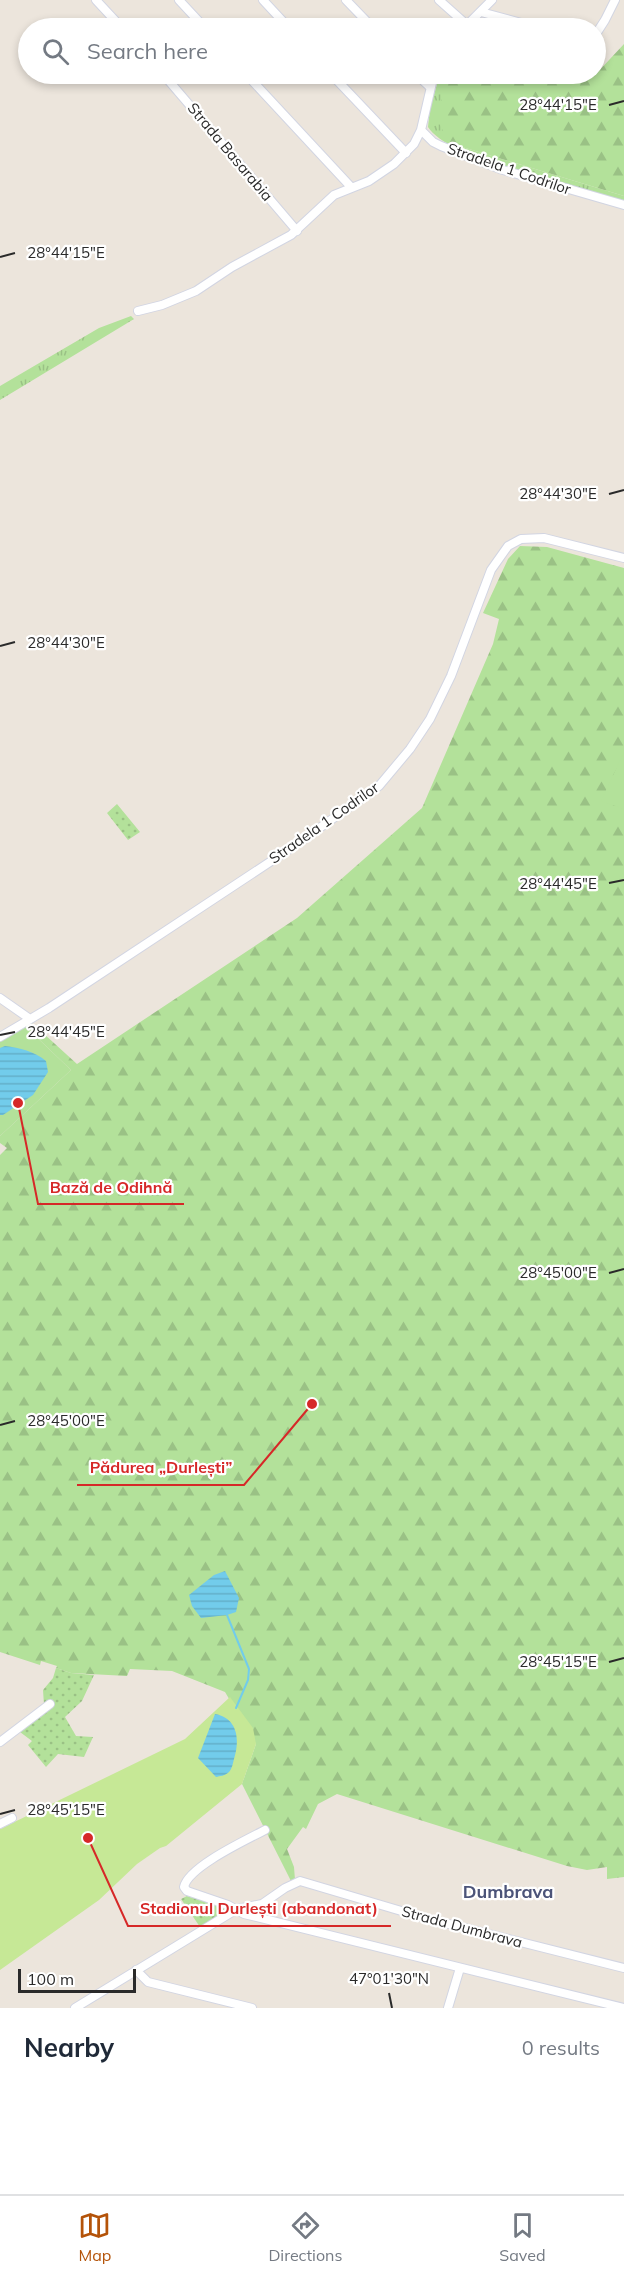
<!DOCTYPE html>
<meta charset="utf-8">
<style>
body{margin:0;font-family:Mulish,sans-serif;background:#f2f2f3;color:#1f2937}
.scale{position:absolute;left:18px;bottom:15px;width:118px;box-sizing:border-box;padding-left:6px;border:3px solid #2a2a2a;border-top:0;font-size:16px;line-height:21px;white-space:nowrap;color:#2a2a2a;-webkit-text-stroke:4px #fff;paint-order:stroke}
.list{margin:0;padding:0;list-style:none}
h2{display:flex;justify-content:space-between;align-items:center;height:78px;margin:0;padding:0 24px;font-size:26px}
h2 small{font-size:20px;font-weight:400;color:#747a83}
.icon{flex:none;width:33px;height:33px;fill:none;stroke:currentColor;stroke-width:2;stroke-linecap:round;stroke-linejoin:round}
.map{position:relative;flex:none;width:624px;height:2008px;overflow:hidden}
.search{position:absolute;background:#fff;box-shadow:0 3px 9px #0003;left:18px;right:18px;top:18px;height:66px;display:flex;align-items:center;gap:15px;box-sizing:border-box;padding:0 21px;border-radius:33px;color:#747a83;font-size:22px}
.sheet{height:186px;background:#fff}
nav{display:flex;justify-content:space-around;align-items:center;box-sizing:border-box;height:84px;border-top:2px solid #e0e1e3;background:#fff;font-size:16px;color:#747a83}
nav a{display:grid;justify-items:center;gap:3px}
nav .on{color:#b45309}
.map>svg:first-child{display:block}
</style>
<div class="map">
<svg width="624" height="2008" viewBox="0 0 624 2008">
<defs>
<pattern id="grass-tufts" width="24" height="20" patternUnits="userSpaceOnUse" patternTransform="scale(1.5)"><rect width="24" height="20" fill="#b3e19a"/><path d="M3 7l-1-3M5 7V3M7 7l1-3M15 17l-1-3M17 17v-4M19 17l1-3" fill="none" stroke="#9ac185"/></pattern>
<pattern id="forest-firs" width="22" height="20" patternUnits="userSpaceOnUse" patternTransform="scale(1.5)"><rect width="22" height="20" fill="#b3e19a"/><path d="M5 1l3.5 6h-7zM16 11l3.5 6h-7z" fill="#9ac185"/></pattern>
<pattern id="garden-dots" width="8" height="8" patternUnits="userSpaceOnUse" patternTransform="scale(1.5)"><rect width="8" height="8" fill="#b3e19a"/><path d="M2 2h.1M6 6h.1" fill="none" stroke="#9ac185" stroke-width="1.8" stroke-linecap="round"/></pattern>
<pattern id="water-rules" width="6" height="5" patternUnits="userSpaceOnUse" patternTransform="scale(1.5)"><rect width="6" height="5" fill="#72cceb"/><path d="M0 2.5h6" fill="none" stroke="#63afca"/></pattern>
</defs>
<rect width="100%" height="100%" fill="#ece5dc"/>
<path fill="url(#grass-tufts)" d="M440 74H449L445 82 449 143 624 196V203C581 190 450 161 428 127L430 108Z
M131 316 134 319 0 400V386L99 328Z"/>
<path fill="url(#forest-firs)" d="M624 44V196L449 143 437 119 445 82 449 74 595 75Z
M520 546 547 547 624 568V1877L607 1879V1867L587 1870 567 1866 337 1794 318 1804 306 1829 303 1827 287 1849 294 1867 295 1880 291 1881 242 1784 256 1744 225 1692 172 1671 130 1669 127 1676 71 1673 56 1668 57 1666 41 1661 40 1665 0 1652V1155L7 1148 0 1143V1136L71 1070 25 1026 32 1023 77 1064 297 918 422 808 493 644 499 619 483 613 508 559Z"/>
<path fill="#b3e19a" d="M624 752V809L601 801Z
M26 1027 71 1070 0 1136V1041Z"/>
<path fill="url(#garden-dots)" d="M117 804 140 832 128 840 107 813Z
M56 1668 71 1673 94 1675 82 1701 65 1717 76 1736 93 1737 84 1757 58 1754 46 1767 28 1745 32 1741 20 1732 17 1726 44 1705 43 1690 53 1678Z
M187 1896 225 1907 229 1910 200 1927 181 1899Z"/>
<path fill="#c6e896" d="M230 1697 253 1728 256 1744 242 1784 166 1846 160 1848 137 1864 99 1900 0 1970V1829L185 1739Z"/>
<path fill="url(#water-rules)" d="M5 1046C20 1048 34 1051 46 1061L48 1072 33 1095 3 1115H0V1048Z
M225 1571 239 1598 236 1612 227 1615 201 1618 192 1606 189 1595 214 1575Z
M215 1714C238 1718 240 1740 234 1759 233 1763 232 1769 229 1772 225 1776 220 1776 216 1777L198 1758Z"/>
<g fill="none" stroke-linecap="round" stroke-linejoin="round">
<path stroke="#72cceb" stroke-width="2" d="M227 1615 249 1669 248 1680 236 1708"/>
<g stroke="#d2d5e2" stroke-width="10">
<path id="street" d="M96 0 122 28
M179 0 205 28
M263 0 289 28
M346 0 373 28
M439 0 467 25
M481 12 540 28
M464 28 492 0
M596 34 605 20 615 0
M163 74 297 231
M246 74 351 187
M331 74 406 153
M416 74 430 87
M434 74 421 130 433 142 441 146 503 170 624 205
M138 311 162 305 196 291 232 267 291 235 334 195 369 181 394 164 414 144 421 130
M0 998 30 1019
M0 1037 49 1008 294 846 379 786 410 749 430 719 451 676 491 570 508 546 521 539 544 538 624 558
M0 1742 50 1704
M0 1824 12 1818
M265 1830C246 1840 188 1867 184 1887L187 1891 228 1905 244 1914 624 2008
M136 1970 148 1982 252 2008
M75 2008 237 1909 262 1904 285 1888 300 1881 425 1918 624 1968
M448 2008 460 1968"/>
</g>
<use href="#street" stroke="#fff" stroke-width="8"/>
</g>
<path fill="none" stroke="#2a2a2a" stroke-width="2" d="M609 105 624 101M0 257 15 253M609 494 624 490M0 646 15 642M609 883 624 880M0 1035 15 1032M609 1273 624 1269M0 1425 15 1421M609 1662 624 1658M0 1814 15 1810M389 1993 392 2008"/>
<g text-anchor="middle" stroke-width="4.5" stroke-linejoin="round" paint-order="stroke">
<g font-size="15" fill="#2a2a2a" stroke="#fff">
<text transform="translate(230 152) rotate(50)" y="5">Strada Basarabia</text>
<text transform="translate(509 169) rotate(19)" y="5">Stradela 1 Codrilor</text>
<text transform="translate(324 823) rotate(-35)" y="5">Stradela 1 Codrilor</text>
<text transform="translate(462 1927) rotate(15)" y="5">Strada Dumbrava</text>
</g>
<g font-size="18" font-weight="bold" fill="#4c5479" stroke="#fff">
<text x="508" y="1898">Dumbrava</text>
</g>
</g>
<g font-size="15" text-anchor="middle" fill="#2a2a2a" stroke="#fff" stroke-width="4.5" stroke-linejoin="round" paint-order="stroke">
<text x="558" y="110">28°44'15"E</text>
<text x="66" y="258">28°44'15"E</text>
<text x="558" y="499">28°44'30"E</text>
<text x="66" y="648">28°44'30"E</text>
<text x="558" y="889">28°44'45"E</text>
<text x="66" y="1037">28°44'45"E</text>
<text x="558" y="1278">28°45'00"E</text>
<text x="66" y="1426">28°45'00"E</text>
<text x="558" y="1667">28°45'15"E</text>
<text x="66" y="1815">28°45'15"E</text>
<text x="389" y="1984">47°01'30"N</text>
</g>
<path fill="none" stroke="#d62828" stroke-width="2" d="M18 1103L38 1204H184M312 1404L244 1485H77M88 1838L128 1926H391"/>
<g fill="#d62828" stroke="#fff" stroke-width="2">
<circle cx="18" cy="1103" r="6"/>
<circle cx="312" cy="1404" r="6"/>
<circle cx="88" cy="1838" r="6"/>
</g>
<g font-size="16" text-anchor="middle" font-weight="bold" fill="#d62828" stroke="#fff" stroke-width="4.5" stroke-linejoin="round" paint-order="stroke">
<text x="111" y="1193">Bază de Odihnă</text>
<text x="161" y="1473">Pădurea „Durlești”</text>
<text x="259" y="1914">Stadionul Durlești (abandonat)</text>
</g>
</svg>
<div class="scale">100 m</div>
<div class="search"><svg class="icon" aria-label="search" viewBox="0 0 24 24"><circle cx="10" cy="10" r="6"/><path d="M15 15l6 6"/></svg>Search here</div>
</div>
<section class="sheet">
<h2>Nearby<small>0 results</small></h2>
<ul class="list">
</ul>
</section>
<nav>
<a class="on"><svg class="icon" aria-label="map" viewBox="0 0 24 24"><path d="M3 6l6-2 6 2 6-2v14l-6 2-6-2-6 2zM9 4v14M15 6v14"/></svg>Map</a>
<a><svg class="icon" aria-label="directions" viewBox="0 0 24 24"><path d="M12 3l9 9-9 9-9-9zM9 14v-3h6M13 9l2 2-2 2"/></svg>Directions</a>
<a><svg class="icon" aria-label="saved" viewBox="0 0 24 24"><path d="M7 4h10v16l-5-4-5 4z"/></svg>Saved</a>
</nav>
